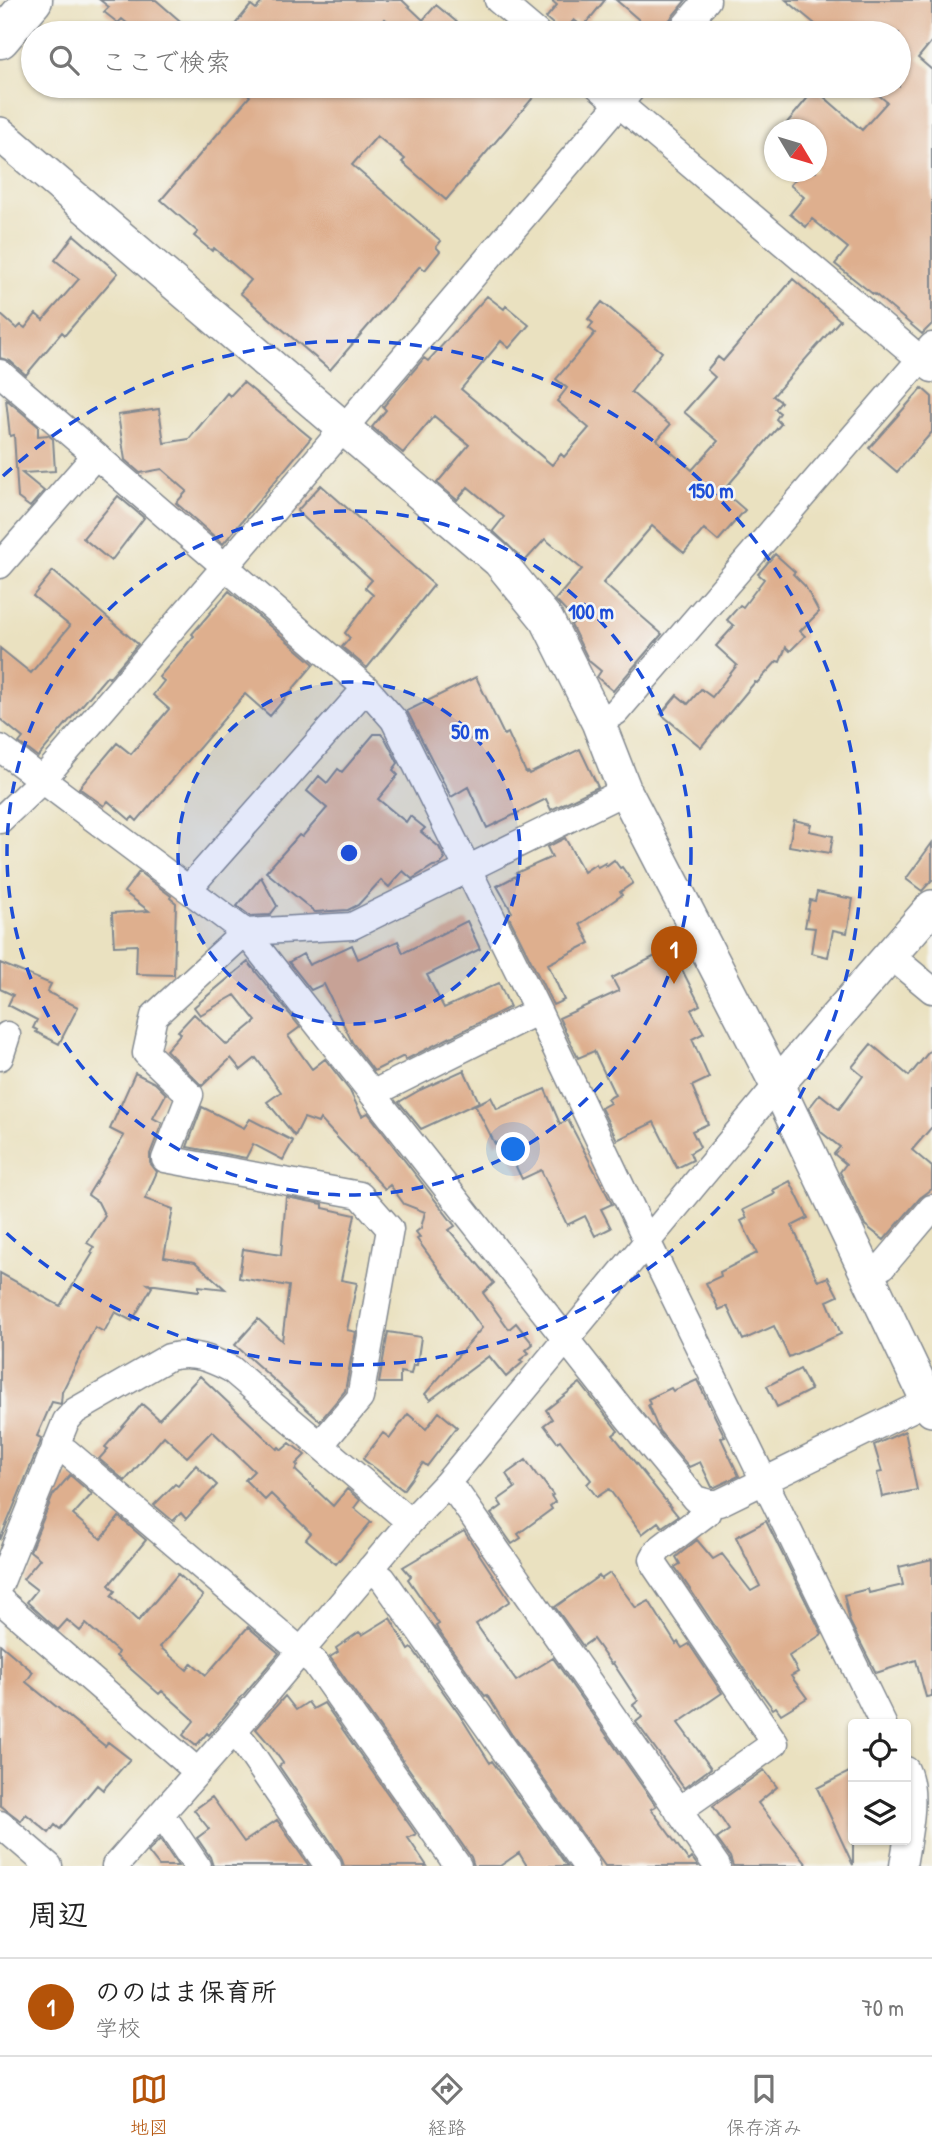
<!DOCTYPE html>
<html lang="ja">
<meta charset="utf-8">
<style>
body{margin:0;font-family:"Patrick Hand","Klee One",sans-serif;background:#f2f2f2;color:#222}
.controls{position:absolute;right:21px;bottom:21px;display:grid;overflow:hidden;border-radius:7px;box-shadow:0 2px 5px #0004}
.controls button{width:63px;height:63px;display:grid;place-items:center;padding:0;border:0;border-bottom:2px solid #e0e0e0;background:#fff;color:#222;font:35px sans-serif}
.compass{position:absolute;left:764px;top:119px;width:63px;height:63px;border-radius:50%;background:#fff;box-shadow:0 2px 5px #0004;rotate:128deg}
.you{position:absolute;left:514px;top:1150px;width:24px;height:24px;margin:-18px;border:5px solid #fff;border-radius:50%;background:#1a73e8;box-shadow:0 0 0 10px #1a73e833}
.badge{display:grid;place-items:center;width:46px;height:46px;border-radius:50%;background:#b45309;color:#fff;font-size:23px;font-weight:700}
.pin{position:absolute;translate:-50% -58px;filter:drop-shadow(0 2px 4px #0008)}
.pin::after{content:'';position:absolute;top:37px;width:24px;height:21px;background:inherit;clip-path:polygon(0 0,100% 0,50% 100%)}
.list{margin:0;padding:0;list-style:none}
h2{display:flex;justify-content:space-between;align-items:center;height:91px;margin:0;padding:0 28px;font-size:30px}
h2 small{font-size:23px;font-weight:400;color:#767676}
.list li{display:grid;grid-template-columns:46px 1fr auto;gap:21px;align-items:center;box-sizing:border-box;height:98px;padding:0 28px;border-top:2px solid #e0e0e0}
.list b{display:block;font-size:26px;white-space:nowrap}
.list p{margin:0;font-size:23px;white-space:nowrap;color:#767676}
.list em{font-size:23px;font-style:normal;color:#767676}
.icon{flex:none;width:38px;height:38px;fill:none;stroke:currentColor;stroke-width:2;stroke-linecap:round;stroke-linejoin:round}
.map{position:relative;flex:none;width:932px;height:1866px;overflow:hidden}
.search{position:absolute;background:#fff;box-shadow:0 2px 5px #0004;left:21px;right:21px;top:21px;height:77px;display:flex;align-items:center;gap:18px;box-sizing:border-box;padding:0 24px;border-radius:38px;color:#767676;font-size:26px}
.sheet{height:189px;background:#fff}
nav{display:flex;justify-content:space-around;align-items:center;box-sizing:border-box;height:98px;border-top:2px solid #e0e0e0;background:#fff;font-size:19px;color:#767676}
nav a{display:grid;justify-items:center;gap:4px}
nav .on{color:#b45309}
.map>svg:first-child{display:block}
</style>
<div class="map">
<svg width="932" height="1866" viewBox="0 0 932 1866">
<rect width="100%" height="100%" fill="#f6f6f2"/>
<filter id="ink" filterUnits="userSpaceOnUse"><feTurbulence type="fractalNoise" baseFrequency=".0143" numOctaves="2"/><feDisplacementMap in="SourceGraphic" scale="14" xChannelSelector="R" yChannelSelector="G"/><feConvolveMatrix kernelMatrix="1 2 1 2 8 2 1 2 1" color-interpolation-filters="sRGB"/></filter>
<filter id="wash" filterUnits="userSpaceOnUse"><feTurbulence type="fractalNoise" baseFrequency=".00686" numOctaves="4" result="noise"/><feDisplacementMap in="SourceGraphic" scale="28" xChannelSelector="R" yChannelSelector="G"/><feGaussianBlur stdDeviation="1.57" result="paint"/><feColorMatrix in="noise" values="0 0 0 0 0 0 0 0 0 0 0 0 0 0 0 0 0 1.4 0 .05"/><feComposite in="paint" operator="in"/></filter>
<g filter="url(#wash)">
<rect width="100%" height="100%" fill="#eae1c0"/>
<g id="blocks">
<path fill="#deaf8e" d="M100 0H156L194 33H139L122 19 118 23 104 12 109 7Z
M264 0H402L423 20 436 5 470 33H402L385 19 373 33H228L251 5 256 9Z
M551 0H605L583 27 574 20 563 33 546 18 557 5Z
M616 0H686L667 23 663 33H647L636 24 639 20Z
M786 0H932V41L918 58 932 70V324L922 334 875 294 874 295 835 264 848 248 812 219 806 227 790 214 804 197 790 185 802 172H816V130H781L815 89 862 130 887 102 868 86H899V33H826Z
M239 86H543L446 200 402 162 405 159 377 136 352 165 441 241 436 247 440 251 425 270 420 266 330 370 240 293 251 280 214 248 212 251 194 236 198 232 161 200 250 96Z
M74 235 118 273 65 335 62 332 26 375 10 361 0 358V314L17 329 21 325 25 328 36 314 43 320 79 279 55 260Z
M793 279 840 320 773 396 781 402 775 409 780 413 776 419 781 424 723 491 745 510 718 541 704 529 684 553 652 526 603 583 662 634 613 691 597 677 601 671 589 661 571 625 575 621 555 600 582 569 545 539 525 561 493 531 504 517 468 487 457 500 437 483 469 445 434 416 403 453 372 427 386 410 383 407 424 358 428 361 487 296 504 309 506 306 529 325 509 348 501 341 461 389 552 465 561 454 564 457 589 428 557 401 567 388 556 379 595 333 589 328 593 323 588 319 602 302 662 352 631 392 670 425 657 440 692 470 718 441 684 412 715 377 707 370 718 357 723 361Z
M243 382 311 438 223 544 176 503 187 491 162 469 140 473 125 460 118 415 159 409 164 443 189 439 227 393 230 396Z
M922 388 932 397V432L897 472 869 448Z
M6 399 38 426V436L48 435 53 439 55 471 22 473 44 491 30 507 18 498 14 435 10 436Z
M321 485 434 585 367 668 342 647 350 638 345 633 373 595 365 588 372 580 297 511Z
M118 496 144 518 111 561 83 538Z
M775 554 795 572 793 574 805 586 819 612 800 631 805 636 790 651 786 647 780 662 777 661 757 683 755 682 701 747 661 714 677 695 688 704 701 689 712 697 737 665 716 646 734 626 727 620 740 605 743 607 764 579 758 574Z
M53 571 138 644 109 678 107 676 38 757 19 743 23 738 0 719V648L31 673 70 626 33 596Z
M229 591 314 664 270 716 245 694 137 821 133 817 130 820 108 801 104 806 79 788 117 743 131 754 169 709 153 695 164 681 159 677 194 636 192 634Z
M476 677 504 735 508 733 526 773 528 772 529 774 580 749 598 787 551 810 546 799 487 828 468 787 451 797 407 711Z
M374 734H381L385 738 398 763 393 770 398 775 378 799 406 822 410 816 425 828 421 832 439 847 445 859 440 865 433 866 412 879 403 871 389 887 381 880 358 905 348 910 315 912 266 872 299 835 302 837 327 808 307 791 319 776 327 783 338 769 342 772Z
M794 820 811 824 809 831 833 836 830 853 789 846Z
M565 838 584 872 596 864 598 867 605 863 606 866 614 860 620 868 622 867 633 883 620 892 622 895 580 924 590 943 548 964 564 1000 553 1005 508 915 512 912 497 886 518 875 516 873 552 857 547 847Z
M932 843V880L922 891 906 879Z
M139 872 171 896 170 898 176 903 174 975 136 974 137 945 114 946 112 913 149 911 124 892Z
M261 877 277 906 270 915 250 916 237 906Z
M817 892 853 899 847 933 833 930 828 957 811 953 815 928 805 927 810 900 815 901Z
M467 921 480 949 427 975 444 1008 499 983 510 1007 405 1060 404 1056 374 1071 352 1042 324 984 311 990 289 962 303 954 309 965 352 945 358 959 398 941 403 953Z
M671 948 700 1005 691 1010 704 1033 692 1039 709 1078 692 1086 708 1124 692 1131 700 1147 690 1153 693 1160 677 1168 654 1122 617 1140 601 1108 610 1103 607 1099 615 1095 594 1051 578 1058 559 1018 619 991 612 978Z
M248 962 300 1027 288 1036 312 1069 325 1059 350 1091 362 1116 368 1113 455 1226 449 1230 494 1283 483 1293 509 1329 516 1323 533 1344 526 1350 529 1353 520 1360 523 1362 506 1377 489 1356 430 1400 425 1394 482 1328 417 1239 420 1237 416 1232 421 1228 425 1212 404 1204 390 1185 385 1189 320 1119 318 1123 304 1118 295 1136 267 1102 281 1092 256 1058 241 1070 231 1058 202 1086 166 1050 181 1033 178 1031 194 1014 227 1045 256 1021 235 995 200 1015 194 1007Z
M0 963 51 984 47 992 78 1007 59 1044 36 1032 37 1030 33 1028 37 1020 8 1005 13 995 0 989Z
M871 1044 909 1076 932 1048V1127L912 1150 932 1167V1189L920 1198 884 1240 865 1225 840 1172 846 1164 834 1154 840 1147 821 1132 809 1108 820 1094 839 1109 863 1076 852 1067Z
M464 1070 479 1102 421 1129 399 1102 420 1090Z
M135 1073 155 1083 166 1094 153 1118 162 1123 150 1154V1163L157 1172 145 1199 173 1209 164 1257 195 1262 225 1289 199 1286V1291L148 1284 152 1287 132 1321 115 1312 104 1332 95 1327 62 1392 61 1404 52 1402 37 1436 41 1438 40 1443 0 1540V1273L60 1306 93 1253 91 1252 94 1247 87 1243 105 1216 98 1202 88 1195 124 1136 110 1129Z
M545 1089 560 1124 568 1120 612 1204 601 1209 611 1228 595 1236 585 1216 567 1225 541 1170 522 1179 503 1140 495 1144 475 1105 491 1097 497 1109Z
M202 1107 244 1128 250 1119 293 1141 283 1160 253 1144 246 1158 187 1147Z
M790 1181 808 1218 792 1226 818 1281 828 1277 838 1296 827 1301 841 1334 789 1357 774 1326 743 1340 727 1306 719 1310 706 1283 721 1276 720 1272 757 1253 741 1221 747 1218 743 1210 775 1194 773 1190Z
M286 1197 323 1204V1208L355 1215 341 1280 357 1283 347 1330 356 1332 345 1391 320 1421 235 1345 258 1319 282 1341 289 1286 239 1278 243 1249 281 1255Z
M388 1332 421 1337 417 1365H413L411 1374 400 1372V1383H379Z
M800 1369 811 1390 777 1407 767 1386Z
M200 1376 277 1449 279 1447 282 1450 290 1443 305 1455 296 1464 298 1466 295 1470 333 1506 347 1489 360 1500 354 1508 371 1522 336 1564 306 1539 311 1533 271 1494 265 1500 245 1480 254 1471 212 1431 187 1457 164 1436 125 1481 99 1459 108 1449 105 1447 142 1404 159 1419Z
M697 1380 725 1437 721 1438 739 1476 715 1487H712L700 1462 689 1467 659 1431 648 1405 650 1404 648 1399 671 1388 673 1391Z
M580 1383 618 1431 613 1435 678 1516 662 1527 658 1522 642 1534 609 1489 597 1497 587 1484 591 1480 560 1440 557 1442 544 1425 552 1419 546 1410Z
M439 1412 457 1427 427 1466 423 1463 403 1490 363 1459 383 1433 390 1438 408 1414 426 1429Z
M905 1431 917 1490 882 1497 877 1473 882 1472 874 1445Z
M526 1460 538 1477H540L553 1495 551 1496 555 1502 550 1506 552 1509 518 1534 521 1538 512 1544 491 1514 502 1506 498 1500 515 1488 506 1474Z
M196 1465 217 1485 186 1519 181 1513 173 1521 154 1505 175 1484 178 1486Z
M70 1475 92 1494 73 1515 101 1539 119 1517 146 1540 109 1585 115 1591 111 1596 138 1621 178 1574 203 1596 160 1647 187 1670 192 1663 206 1675 248 1627 279 1653 209 1735 207 1733 196 1746 183 1735 194 1721 191 1717 162 1691 159 1694 116 1656 118 1652 86 1624 80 1631 67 1620 58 1630 27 1602 37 1590 23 1579 40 1559 30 1551 53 1495Z
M766 1521 822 1634 789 1656 798 1672 791 1676 807 1698 781 1714 776 1707 773 1709 750 1678 675 1567 680 1564 676 1557 697 1540 713 1559 722 1554 751 1591 760 1586 736 1537Z
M464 1531 510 1601 476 1624 478 1627 516 1681 553 1658 656 1806 651 1809 689 1861 692 1858 698 1866H605L510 1732 487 1695 485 1696 438 1630 436 1626 439 1624 408 1579 411 1576 403 1567Z
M932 1559V1696L926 1697 916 1660 876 1673 850 1622 844 1595 868 1589 869 1593 903 1585 899 1567Z
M610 1573 636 1608 649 1601 676 1644 678 1642 682 1648 689 1644 722 1693 678 1723 711 1768 684 1788 636 1722 642 1717 633 1705 638 1701 613 1663 611 1664 593 1639 583 1646 555 1607 599 1576 601 1579Z
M390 1618 409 1650 412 1648 459 1714 490 1763 492 1761 567 1866H527L519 1853 500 1866H474L471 1857 330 1657 338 1652 336 1648 359 1632 362 1635Z
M0 1644 33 1672 26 1682 105 1746 108 1742 130 1759 103 1790 97 1785 60 1829 55 1825 49 1833 26 1814 21 1821 0 1805Z
M285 1696 296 1710 308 1702 313 1709 324 1703 416 1834 408 1838 427 1866H344L341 1857 279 1766 283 1763 270 1745 256 1729Z
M764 1770 777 1787 758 1803 808 1866H733L730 1857 717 1839 729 1830 713 1806Z
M853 1770V1865L817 1788Z
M212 1797 244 1842 277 1820 309 1866H213L210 1857 197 1838 209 1829 194 1810Z
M160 1839 178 1866H159L148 1852Z"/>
</g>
</g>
<g filter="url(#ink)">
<use href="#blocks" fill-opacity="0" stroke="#82888f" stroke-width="2"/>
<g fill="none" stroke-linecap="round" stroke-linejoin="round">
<g stroke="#82888f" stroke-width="29">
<path id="minor" d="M498 0 537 33
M679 33 707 0
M598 86 932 369
M0 373 366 688 394 720 538 1011 647 1241 883 1724
M0 565 95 456
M598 722 616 712 932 346
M0 748 245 932 624 1413 695 1499 710 1503H719L932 1399
M0 820 42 780 344 428 634 86
M189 888 366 688
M891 956 932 990
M0 1057 7 1035
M374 1093 538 1011
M867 1275 883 1266 932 1208
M320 1445 360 1398 390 1229 360 1195 165 1159 190 1095 146 1053 154 1016 245 932 352 926 625 791
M55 1446 67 1452 315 1663 458 1866
M446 1484 459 1496 717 1866
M370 1569 383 1579 586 1866
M0 1584 66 1421 75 1411 169 1357C193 1351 211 1359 231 1369L410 1522
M0 1600 198 1772
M232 1733 244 1743 328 1866
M678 1811 775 1743 655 1566 653 1559 658 1550 707 1513 710 1503
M159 1816 170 1826 197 1866
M0 1824 49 1866
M115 1866 232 1733 410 1522 446 1484 777 1085
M903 1866C907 1838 918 1796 906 1770"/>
</g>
<g stroke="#82888f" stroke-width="36">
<path id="tertiary" d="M0 134 499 561 547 620 598 722 625 791 777 1085 932 1410
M777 1085 932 907"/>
</g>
<g stroke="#82888f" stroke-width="41">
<path id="primary" d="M0 39 33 0"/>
</g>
<use href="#minor" stroke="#fff" stroke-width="26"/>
<use href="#tertiary" stroke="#fff" stroke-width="33"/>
<use href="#primary" stroke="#fff" stroke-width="38"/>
</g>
</g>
<circle cx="349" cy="853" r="171" fill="#1d4ed8" fill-opacity=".12"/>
<g fill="none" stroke="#1d4ed8" stroke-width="3.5" stroke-dasharray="12 9">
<circle cx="349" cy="853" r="171"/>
<circle cx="349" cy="853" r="342"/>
<path d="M3 476A512 512 0 1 1 3 1230"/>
</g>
<circle cx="349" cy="853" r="10" fill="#1d4ed8" stroke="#f6f6f2" stroke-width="3.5"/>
<g font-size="21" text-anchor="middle" font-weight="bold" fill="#1d4ed8" stroke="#f6f6f2" stroke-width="5" stroke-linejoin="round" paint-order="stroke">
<text x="711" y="498">150 m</text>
<text x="591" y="619">100 m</text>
<text x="470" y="739">50 m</text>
</g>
</svg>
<div class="controls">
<button><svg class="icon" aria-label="locate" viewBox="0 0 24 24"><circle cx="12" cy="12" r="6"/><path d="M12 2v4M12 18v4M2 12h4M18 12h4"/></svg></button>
<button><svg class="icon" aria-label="layers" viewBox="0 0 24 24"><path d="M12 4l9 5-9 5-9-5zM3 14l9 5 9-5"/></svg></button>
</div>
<svg class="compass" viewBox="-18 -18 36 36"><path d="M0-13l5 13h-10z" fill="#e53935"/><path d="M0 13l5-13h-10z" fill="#767676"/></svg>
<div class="you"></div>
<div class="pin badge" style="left:674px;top:984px">1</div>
<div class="search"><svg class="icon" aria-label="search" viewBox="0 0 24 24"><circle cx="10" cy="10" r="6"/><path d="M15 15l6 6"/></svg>ここで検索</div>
</div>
<section class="sheet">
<h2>周辺<small></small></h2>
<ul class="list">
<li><span class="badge">1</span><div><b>ののはま保育所</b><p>学校</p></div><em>70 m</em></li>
</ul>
</section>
<nav>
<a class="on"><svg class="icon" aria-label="map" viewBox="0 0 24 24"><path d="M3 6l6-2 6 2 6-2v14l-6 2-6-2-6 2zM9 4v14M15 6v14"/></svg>地図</a>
<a><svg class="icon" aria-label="directions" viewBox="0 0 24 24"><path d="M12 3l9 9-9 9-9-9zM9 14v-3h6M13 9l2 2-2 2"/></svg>経路</a>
<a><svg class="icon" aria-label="saved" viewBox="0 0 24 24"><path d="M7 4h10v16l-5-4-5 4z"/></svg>保存済み</a>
</nav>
